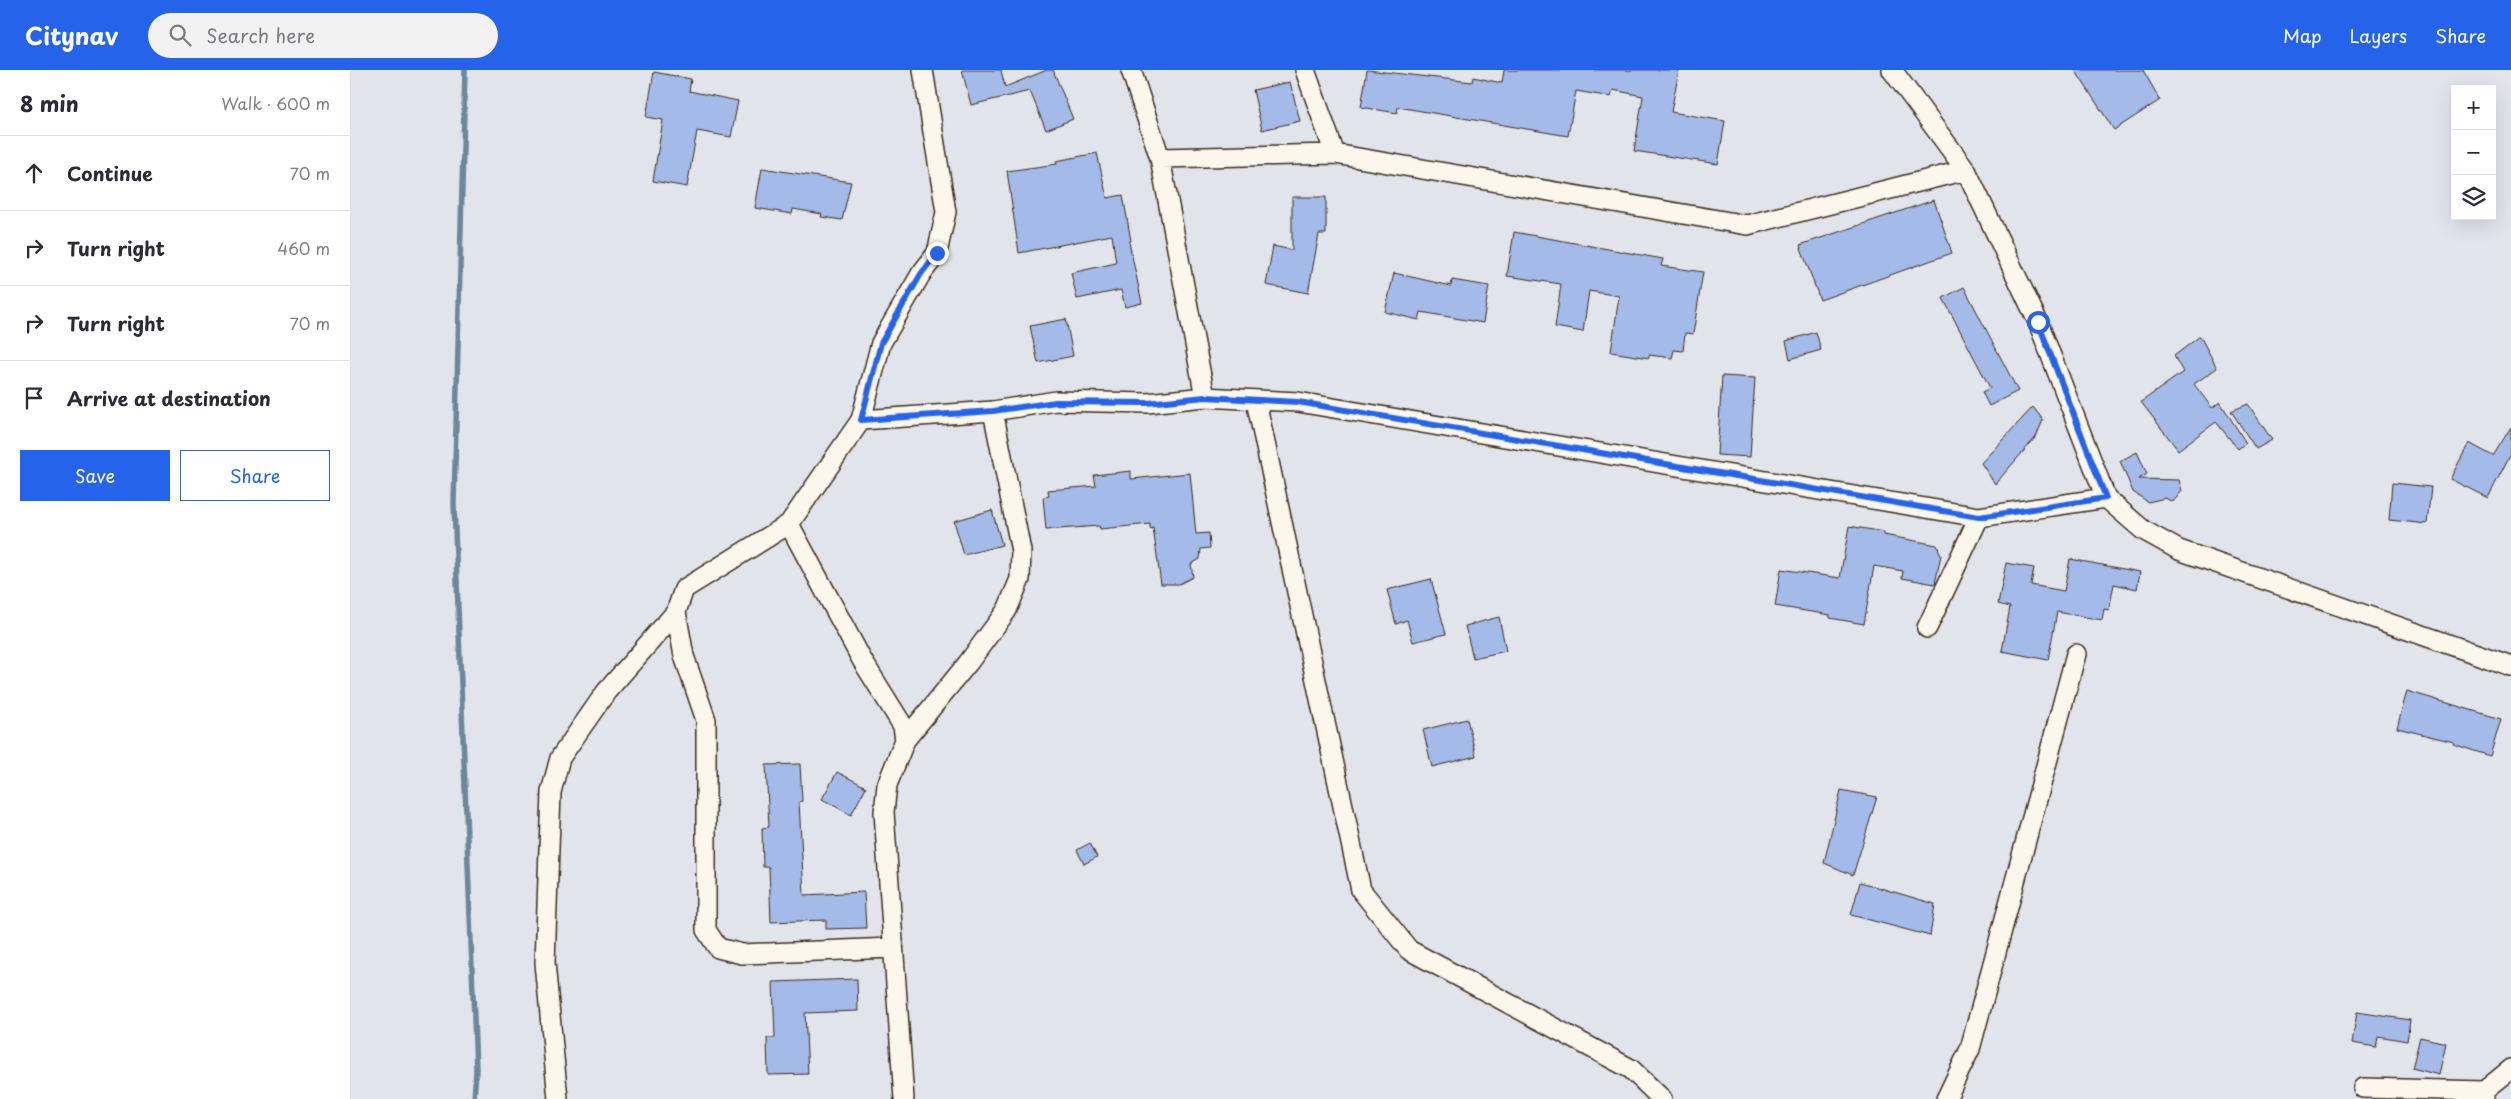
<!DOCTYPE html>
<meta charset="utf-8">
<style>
body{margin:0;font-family:"Playpen Sans",sans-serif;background:#f2f2f3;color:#2b2b33}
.controls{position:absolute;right:15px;top:15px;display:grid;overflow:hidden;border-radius:0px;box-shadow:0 5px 20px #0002}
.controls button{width:45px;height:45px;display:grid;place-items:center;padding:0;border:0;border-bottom:1px solid #e1e1e2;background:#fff;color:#2b2b33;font:25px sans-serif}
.stop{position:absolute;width:15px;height:15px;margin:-11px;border:4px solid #2563eb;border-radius:50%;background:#fff}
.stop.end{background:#2563eb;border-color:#fff;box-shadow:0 1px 5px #0008}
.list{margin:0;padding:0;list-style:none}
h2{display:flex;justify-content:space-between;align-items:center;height:65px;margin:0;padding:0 20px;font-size:21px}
h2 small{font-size:16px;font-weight:400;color:#7c7c81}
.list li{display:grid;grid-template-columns:32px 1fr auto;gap:15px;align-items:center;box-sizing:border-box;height:75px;padding:0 20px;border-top:1px solid #e1e1e2}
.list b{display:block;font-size:19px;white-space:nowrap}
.list em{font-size:16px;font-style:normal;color:#7c7c81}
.actions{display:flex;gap:10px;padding:15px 20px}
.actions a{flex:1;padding:11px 0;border:1px solid #2563eb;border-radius:0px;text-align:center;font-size:18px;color:#2563eb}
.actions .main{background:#2563eb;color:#fff}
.icon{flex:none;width:28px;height:28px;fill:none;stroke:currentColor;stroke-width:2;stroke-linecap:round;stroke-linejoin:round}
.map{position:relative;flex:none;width:2161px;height:1029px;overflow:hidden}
header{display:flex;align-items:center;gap:30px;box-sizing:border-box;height:70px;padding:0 25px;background:#2563eb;color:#fff}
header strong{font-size:24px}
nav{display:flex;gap:28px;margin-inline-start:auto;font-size:18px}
.search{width:350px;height:45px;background:#f2f2f3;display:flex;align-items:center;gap:12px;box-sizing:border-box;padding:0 18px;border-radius:28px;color:#7c7c81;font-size:19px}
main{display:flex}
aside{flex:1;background:#fff}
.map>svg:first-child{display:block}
</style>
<header>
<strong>Citynav</strong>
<div class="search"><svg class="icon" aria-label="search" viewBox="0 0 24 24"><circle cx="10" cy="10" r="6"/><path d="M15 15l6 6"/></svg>Search here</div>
<nav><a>Map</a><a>Layers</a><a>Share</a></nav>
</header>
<main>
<aside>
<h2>8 min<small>Walk · 600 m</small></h2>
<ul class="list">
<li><svg class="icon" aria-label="ahead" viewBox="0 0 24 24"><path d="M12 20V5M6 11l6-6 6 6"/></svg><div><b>Continue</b></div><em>70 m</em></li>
<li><svg class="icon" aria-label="right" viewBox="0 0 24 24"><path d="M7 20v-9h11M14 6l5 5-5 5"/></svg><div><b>Turn right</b></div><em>460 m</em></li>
<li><svg class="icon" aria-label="right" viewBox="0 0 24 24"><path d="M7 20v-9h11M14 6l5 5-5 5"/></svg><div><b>Turn right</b></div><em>70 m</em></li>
<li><svg class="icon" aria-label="arrive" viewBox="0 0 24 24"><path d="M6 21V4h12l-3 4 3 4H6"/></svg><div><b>Arrive at destination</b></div></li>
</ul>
<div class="actions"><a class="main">Save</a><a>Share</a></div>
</aside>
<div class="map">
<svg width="2161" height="1029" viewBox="0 0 2161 1029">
<rect width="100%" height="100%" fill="#e1e5eb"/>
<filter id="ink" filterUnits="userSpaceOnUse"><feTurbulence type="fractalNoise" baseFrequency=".02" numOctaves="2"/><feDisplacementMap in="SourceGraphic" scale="10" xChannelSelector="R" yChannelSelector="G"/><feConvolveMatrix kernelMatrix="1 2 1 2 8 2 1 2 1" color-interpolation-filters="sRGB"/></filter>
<g filter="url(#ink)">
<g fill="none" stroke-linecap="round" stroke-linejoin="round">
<path stroke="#6c879a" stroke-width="5.5" d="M115 0 104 434 126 1000 124 1029"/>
</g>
<path fill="#a4bae8" stroke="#3b2a1e" d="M612 0H651L655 17 697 0H703L723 49 696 60 680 21 621 35Z
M1017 0 1122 12 1123 7 1152 13 1154 0H1329L1321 42 1375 51 1368 94 1284 81 1293 26 1263 20 1261 27 1226 21 1218 66 1048 37 1047 43 1011 37Z
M1725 0H1793L1810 30 1764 60Z
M304 2 341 9 339 21 388 31 381 67 347 61 337 117 303 111 313 50 296 47Z
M940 12 950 51 912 60 903 20Z
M747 83 757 128 773 125 781 171 779 172 792 233 775 237 771 220 727 229 721 203 766 193 762 165 669 183 657 101 707 94 706 91Z
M412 98 501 112 492 150 471 147 472 144 443 139 442 144 405 138Z
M942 127H976V164H969L958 223 916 215 923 176 942 180Z
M1584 130 1602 183 1470 230 1450 175Z
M1164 162 1313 189 1311 196 1353 202 1343 264 1335 263 1333 281 1324 280 1322 288 1299 285V288L1261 282 1269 226 1239 221 1233 262 1205 257 1211 214 1157 206Z
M1044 203 1101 216 1102 210 1139 216 1133 253 1071 242 1069 250 1035 242Z
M1614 217 1668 321 1639 336 1632 322 1640 318 1593 228Z
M716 249 723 286 688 293 680 256Z
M1466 262 1471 280 1440 289 1436 271Z
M1850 266 1867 298 1844 314 1862 338 1870 332 1896 373 1888 379 1866 352 1828 380 1791 332 1833 302 1824 286Z
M1372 306 1405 308 1400 387 1367 385Z
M1898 334 1922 370 1906 379 1881 341Z
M1683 337 1693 350 1686 367 1645 414 1631 393Z
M2161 357V383L2138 428 2100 409 2119 373 2143 386Z
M1787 382 1797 404 1789 409 1829 410 1832 421 1823 432 1815 428 1798 432 1783 422 1770 391Z
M781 401V409L840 403 846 464 859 463 860 478 851 479 850 489 841 494 843 507 829 514H811L803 458 800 459V454L750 459 749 456 696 460 693 427 699 426 698 420 746 416 744 405Z
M2042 413 2081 417 2077 454 2039 450Z
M642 440 652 475 614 485 604 451Z
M1499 456 1534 462V465L1587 475 1591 485 1585 514 1552 508 1553 501 1524 496 1514 554 1480 548V545L1425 536 1431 499 1490 508Z
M1720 489 1790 502 1787 519 1764 514 1759 540 1754 539 1752 550 1707 542 1698 590 1652 581 1660 537 1648 534 1656 493 1684 498 1681 515 1714 521Z
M1081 509 1096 564 1063 572 1057 550 1046 554 1037 520Z
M1149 547 1156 581 1123 588 1115 556Z
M2057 621 2151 649 2140 686 2103 674 2104 672 2047 658Z
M1117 649 1126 686 1082 697 1073 660Z
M450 694 452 731 449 732 454 825 514 822 516 858 476 859V850L421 852 419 797H413L412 758 419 757 416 695Z
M487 702 516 717 501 745 472 729Z
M1491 720 1527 727 1503 805 1474 793Z
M740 773 747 787 734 794 727 780Z
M1510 812 1585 834 1580 866 1501 845Z
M507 909 508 941 455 943 458 1004 418 1005 417 968H425L423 912Z
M2007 942 2060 950 2057 971 2028 966 2026 977 2002 973Z
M2070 967 2096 973 2089 1005 2062 998Z"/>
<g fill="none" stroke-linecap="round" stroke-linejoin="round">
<g stroke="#3b2a1e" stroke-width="22">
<path id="minor" d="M781 0 810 88 855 327
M955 0 985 84
M1542 0 1616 100 1688 252 1756 428 1793 460 1829 480 2161 596
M810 88 985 84 1397 155 1616 100
M906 331 1011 820 1059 880 1281 999 1312 1029
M511 350 643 341 706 331 797 333 855 327 948 332 1629 447 1756 428
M439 454 334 519 326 542 334 586 356 650V860L368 878 392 884 542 878
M1577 558 1629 447
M555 670 618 593 657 540 670 509 671 481 643 341
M2013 1018 2134 1021
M208 1029 195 893 201 722 210 688 256 622 326 542
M554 1029 534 742 537 715 555 670 553 656 512 590 439 454 511 350 531 273 571 204 587 183 596 142 573 0
M1596 1029 1620 979 1726 584
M2134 1029V1021L2161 999"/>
</g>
<use href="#minor" stroke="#fbf7ec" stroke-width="19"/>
</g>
</g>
<g fill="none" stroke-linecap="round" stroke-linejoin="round" filter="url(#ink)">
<path stroke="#2563eb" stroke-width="6" d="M587 183 571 204 531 273 511 350 643 341 706 332 797 333 855 327 948 332 1629 447 1756 428 1688 252"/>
</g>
</svg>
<div class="controls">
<button>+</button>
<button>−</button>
<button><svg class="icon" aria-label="layers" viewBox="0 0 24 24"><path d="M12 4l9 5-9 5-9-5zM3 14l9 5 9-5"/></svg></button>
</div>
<div class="stop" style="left:1688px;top:252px"></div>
<div class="stop end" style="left:587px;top:183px"></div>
</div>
</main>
